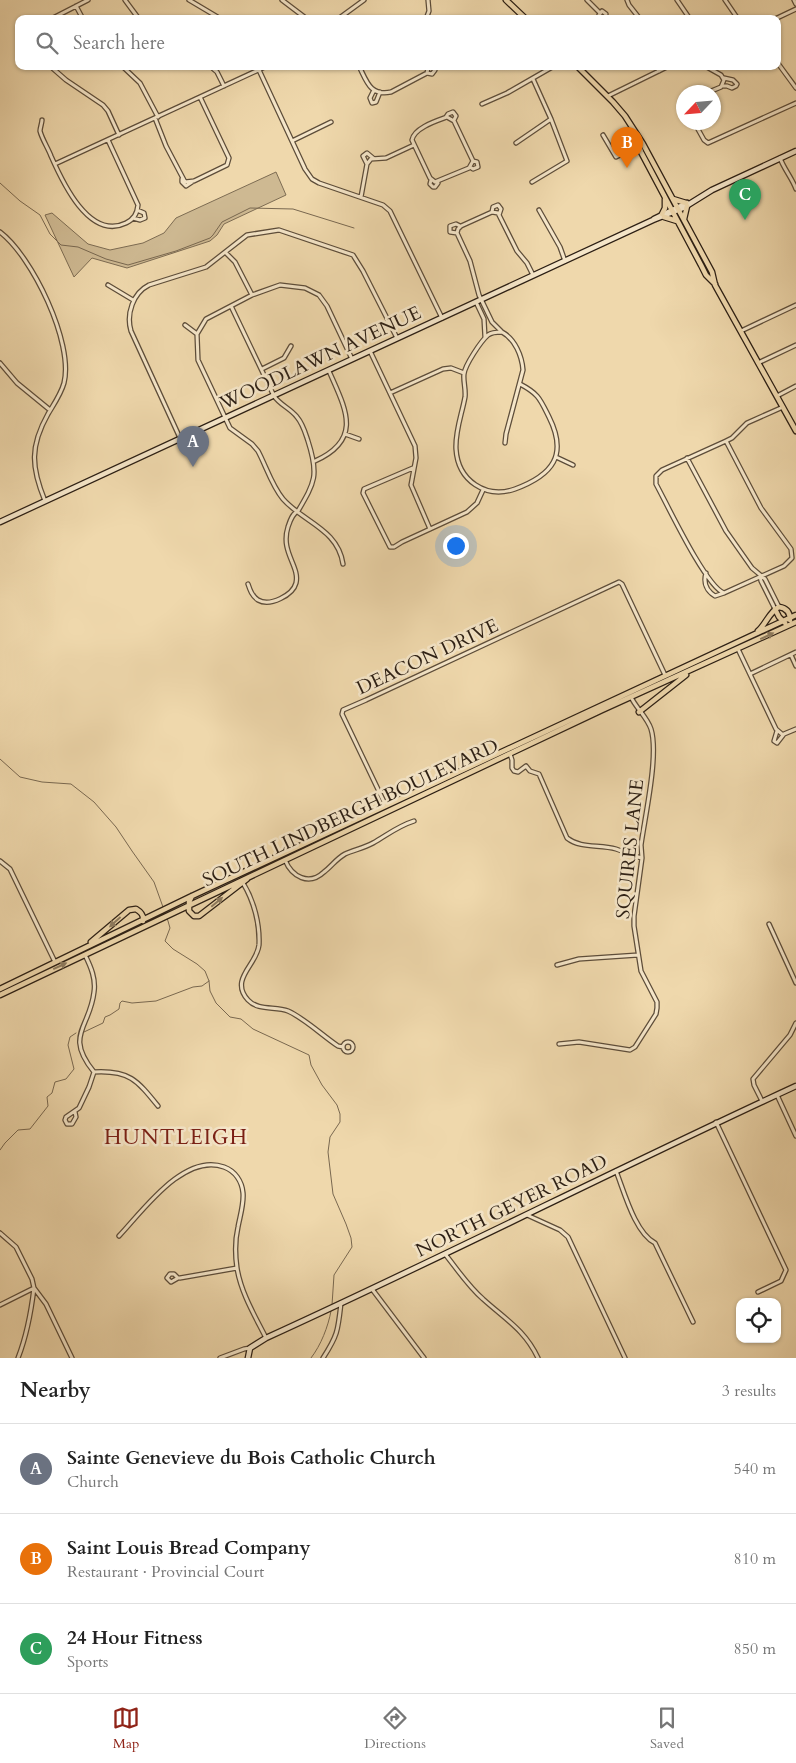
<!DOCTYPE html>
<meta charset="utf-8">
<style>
body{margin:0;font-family:Cardo,serif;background:#f2f2f2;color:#222}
.controls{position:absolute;right:15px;bottom:15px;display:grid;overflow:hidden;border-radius:10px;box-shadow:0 1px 4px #0004}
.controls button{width:45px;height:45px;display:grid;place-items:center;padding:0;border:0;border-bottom:1px solid #e0e0e0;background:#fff;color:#222;font:25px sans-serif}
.compass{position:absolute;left:676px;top:85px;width:45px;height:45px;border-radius:50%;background:#fff;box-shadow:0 1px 4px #0004;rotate:244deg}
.you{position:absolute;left:455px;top:545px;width:18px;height:18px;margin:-12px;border:4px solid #fff;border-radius:50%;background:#1a73e8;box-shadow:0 0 0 8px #1a73e833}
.badge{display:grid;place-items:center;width:32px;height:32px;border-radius:50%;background:#8f2418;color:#fff;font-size:16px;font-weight:700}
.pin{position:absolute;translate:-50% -41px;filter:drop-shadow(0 1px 2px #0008)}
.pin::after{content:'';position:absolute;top:26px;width:18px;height:15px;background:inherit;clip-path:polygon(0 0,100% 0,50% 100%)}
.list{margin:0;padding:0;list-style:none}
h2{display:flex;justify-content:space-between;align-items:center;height:65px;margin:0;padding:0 20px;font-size:21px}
h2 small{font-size:16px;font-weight:400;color:#767676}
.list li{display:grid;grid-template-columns:32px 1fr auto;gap:15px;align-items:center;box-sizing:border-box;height:90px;padding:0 20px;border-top:1px solid #e0e0e0}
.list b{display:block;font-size:19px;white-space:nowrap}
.list p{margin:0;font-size:16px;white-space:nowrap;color:#767676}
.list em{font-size:16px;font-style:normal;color:#767676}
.icon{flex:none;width:28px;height:28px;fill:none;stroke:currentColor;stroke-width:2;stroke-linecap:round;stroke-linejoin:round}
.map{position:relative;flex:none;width:796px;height:1358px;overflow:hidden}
.search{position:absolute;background:#fff;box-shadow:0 1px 4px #0004;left:15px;right:15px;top:15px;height:55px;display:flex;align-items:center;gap:12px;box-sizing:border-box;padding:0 18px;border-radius:10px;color:#767676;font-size:19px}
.sheet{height:335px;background:#fff}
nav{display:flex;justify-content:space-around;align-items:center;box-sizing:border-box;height:70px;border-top:1px solid #e0e0e0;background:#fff;font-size:14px;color:#767676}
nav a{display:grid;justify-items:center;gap:2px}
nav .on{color:#8f2418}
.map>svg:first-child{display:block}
</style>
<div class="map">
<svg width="796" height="1358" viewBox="0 0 796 1358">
<rect width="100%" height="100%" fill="#efd8ac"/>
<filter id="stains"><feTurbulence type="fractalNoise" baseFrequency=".004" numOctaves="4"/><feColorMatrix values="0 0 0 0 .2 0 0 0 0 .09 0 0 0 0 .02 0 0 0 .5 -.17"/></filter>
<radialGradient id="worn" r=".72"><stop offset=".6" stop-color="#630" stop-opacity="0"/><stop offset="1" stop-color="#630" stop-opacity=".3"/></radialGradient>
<path fill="#ceb992" stroke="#7d6c53" d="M276 172 286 195 224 224 217 235 210 241 127 268 92 258 74 277 45 215 52 213 88 244 110 250 143 243 164 233 176 218Z"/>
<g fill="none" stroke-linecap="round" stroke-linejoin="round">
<path stroke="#796850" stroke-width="1" d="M0 183 20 201 40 215 50 234 61 245 78 247 106 259 128 265 176 251 210 238 213 235 222 222 250 208 293 209 354 228
M0 759 20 777 42 782 71 784 94 802 116 827 132 851 154 882 168 921 170 928 165 941 173 949 197 964 205 971 209 981 210 991 216 1003 230 1017 241 1019 253 1029 309 1055 311 1065 322 1085 337 1105 340 1114V1122L330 1137 328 1152 333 1194 346 1224 351 1238 352 1247 334 1275 332 1305
M84 1032 103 1023 105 1017 110 1015 119 1009 120 1003 122 1001 132 1003 156 1001 193 987 202 986 209 981
M0 1150 5 1143 18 1130 30 1129 48 1106 47 1097 52 1093 55 1082 66 1079 74 1069 68 1045 70 1037 76 1033
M311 1358C321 1345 328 1327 331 1311"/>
<g stroke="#5d4d3a" stroke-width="5.5">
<path id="street" d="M125 0 139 19
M189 0 221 19
M282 0 307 19
M587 0 600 13
M627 0 629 5 640 19
M677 0 690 19
M725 0 738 19
M794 0 796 4
M76 6 83 19
M51 19 88 0
M338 19 364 0
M426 19 429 11 428 0
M600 19 599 15 602 11 606 14 605 19
M775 19 796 9
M777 62 796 88
M50 66 66 80 103 105 108 111 119 135
M122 66 140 83 158 117
M210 66 217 72 224 86
M359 66C367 82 370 96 391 92L427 73 432 74 435 70 433 66
M655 66 659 71
M705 66 721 75 724 80 721 87 709 92
M259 70 305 169 312 179 319 183 383 205 390 211 442 318
M427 73 428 68 430 66
M722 86H727L732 88 736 86 737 84 733 80 724 78
M374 90 370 98 372 103 376 102 380 92
M608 96 669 66
M482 104 507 93 554 66
M446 117 448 114 453 112 456 116 454 120
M447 117 454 121 473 161 469 168 435 182 430 178 412 140C414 128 436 121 447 117Z
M155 118 166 146 185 182 194 181 227 165 229 158 200 97
M42 120C42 123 40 128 40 131 42 139 48 148 51 156 62 181 89 241 126 223 134 219 137 214 138 205L108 140
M694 122 704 140 708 143 796 103
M603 135 616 157 638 146
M292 141 331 122
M516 143 551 119
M780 158C784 169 792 178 796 189
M55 164 267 66
M367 164 363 156 367 153 373 158
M470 167 473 169 478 167 477 162 473 161
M182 179V182L186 186 192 182
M431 180 430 184 433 187H435L438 183
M532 182 567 161 551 119 533 79
M361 197 367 164 371 159 386 158 414 145
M539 210 560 247 565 261
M492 212 461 226 458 229 457 233 470 261 479 295 492 322 501 331
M492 212 498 213 517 251 527 263 533 275
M492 212 493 207 498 205 501 209 499 215
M133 218 140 220 145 218 144 213 137 210
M0 232C32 256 74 343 64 383 61 394 54 404 48 414 30 446 31 467 45 501
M457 233 450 232V226L456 224 460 226
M226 253 235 262 252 295
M108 285 133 300
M476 302 484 319 485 337
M231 306 274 396C280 405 290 408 297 417 303 424 305 432 308 441 319 475 315 482 298 511 292 514 290 521 288 527 280 552 300 566 296 583 293 595 270 607 258 600 252 596 250 590 248 584
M185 325 197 334
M741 331 796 305
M197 334 198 360 230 428 252 444 258 451C266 466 272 486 283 499 303 522 338 529 343 564
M197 334 206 319 252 295 280 285 305 288 319 295 327 306 352 359
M370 351 415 446 416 458 411 485 430 529
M0 363 17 383 50 410
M758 363 796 345
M262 369 284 358 291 346
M390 393 443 369 451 368 464 373
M777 396 796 386
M345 434 359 439
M180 438 131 331C126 314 133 293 149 285L206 267 247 235 279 230 353 255 363 271 397 338
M726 441 761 508 791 549 792 558 784 566 724 593C706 587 667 504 656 484V476L662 470 726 441 732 438 747 423 783 407
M505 443 506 434 523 370C522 356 515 339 502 332 497 332 492 332 488 335 481 341 465 365 464 374 463 381 466 389 465 397 462 414 455 431 456 449 458 481 486 499 515 489 553 475 568 455 549 417 540 399 539 394 520 384
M556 457 573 465
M687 458 726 531 752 568 765 579 779 607
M315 461C364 439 345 408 329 371
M413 468 364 489 363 493 390 547H394L402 542 467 512 477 503 483 490
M706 573C703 583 707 591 715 596L724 593
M760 576 761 581 775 609
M738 649 776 729 783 735
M791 655 796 666
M750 674 796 652
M777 731 774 741 777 743 784 734 796 729
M510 754 512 760V768L514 771 518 772 526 766 530 771 539 774 567 838C581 849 600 844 616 849 625 852 632 856 642 858
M386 806 342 714 343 710 366 700 619 582 622 584 665 675
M285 860C292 877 309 886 324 872 332 866 336 859 345 854 354 850 364 848 373 843 387 835 398 826 414 821
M0 861 10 869 55 962
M243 883C254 901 260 924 259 945 257 965 229 979 248 1000 258 1011 276 1006 288 1011 304 1018 323 1036 338 1046L343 1047
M769 924 796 983
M557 965 579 959 638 955
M343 1047a5 5 0 1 1 10 0a5 5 0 1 1-10 0Z
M559 1044 579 1042 630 1050 635 1047 656 1014 657 1008V1002L641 971 634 926V916L642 858 641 845C645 816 659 755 651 729 647 717 636 708 631 697
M94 1072C129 1070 137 1080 158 1106
M777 1095 796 1136
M762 1101 754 1085 753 1079 790 1035 796 1023
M75 1112 76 1117 72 1124H67L65 1120 66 1117 79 1108 89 1087 94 1072C64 1035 90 1028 94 992 96 979 91 967 85 955
M716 1122 786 1270 781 1281 758 1292
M616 1171C624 1191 635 1233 655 1243L693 1322
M527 1215 560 1230 568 1237 625 1358
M0 1233 16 1247 32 1279 34 1288 46 1304 72 1358
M119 1236C142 1212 184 1152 224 1167 235 1171 242 1181 243 1193 244 1204 240 1216 238 1227 235 1240 235 1254 237 1268 241 1293 255 1316 266 1338
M445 1254C457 1269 468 1286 483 1299 505 1319 525 1330 538 1358
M178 1278 171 1282 167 1278 170 1274H174L178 1278H180L237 1268
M372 1289 424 1358
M0 1305 34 1288
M18 1358C27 1335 31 1313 34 1288
M220 1358 244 1349 250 1348
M323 1358C338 1335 338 1330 341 1303"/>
</g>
<g stroke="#2c1f14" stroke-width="7">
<path id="secondary" d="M654 219 687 203
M0 522 653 220 683 208 712 190 796 151
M248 1358 250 1348 266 1338C444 1257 618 1168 796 1086"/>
</g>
<g stroke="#2c1f14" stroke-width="7">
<path id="primary" d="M506 0 526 19
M577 66 613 102 625 116 643 144 712 272 715 285 796 431
M636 137 641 152 701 265 706 275 715 284
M673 199 686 203
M662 214 665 208V199
M664 217 677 221
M684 219 687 206
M775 609 779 617 785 623
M758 631C766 624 770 611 779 607 787 608 790 613 790 620
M639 712 686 675
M192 896 189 902V911L194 916H199L247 879
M91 942 129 910 136 909C141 912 144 915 143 921
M0 989 192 896 796 615
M0 995 602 710 796 622"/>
</g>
<use href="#street" stroke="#f5e6c9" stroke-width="3"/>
<use href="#secondary" stroke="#f5e6c9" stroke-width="4.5"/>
<use href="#primary" stroke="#efd8ac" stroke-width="4.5"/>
</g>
<defs><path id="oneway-solid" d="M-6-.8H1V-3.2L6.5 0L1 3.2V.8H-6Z" transform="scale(1.25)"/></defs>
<g fill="#8e7c60">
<use href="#oneway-solid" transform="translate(767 636) rotate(-25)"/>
<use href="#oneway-solid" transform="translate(217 902) rotate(-40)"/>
<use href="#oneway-solid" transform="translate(115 922) rotate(138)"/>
<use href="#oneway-solid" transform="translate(60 966) rotate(-25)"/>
</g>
<g text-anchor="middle" stroke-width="5" stroke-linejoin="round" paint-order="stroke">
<g font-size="19" fill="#2c1f14" stroke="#f5e6c9">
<text transform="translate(320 357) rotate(-25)" y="7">WOODLAWN AVENUE</text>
<text transform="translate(427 656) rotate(-25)" y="7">DEACON DRIVE</text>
<text transform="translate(350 812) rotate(-25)" y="7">SOUTH LINDBERGH BOULEVARD</text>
<text transform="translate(629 849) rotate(-84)" y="7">SQUIRES LANE</text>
<text transform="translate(511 1205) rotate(-26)" y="7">NORTH GEYER ROAD</text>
</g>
<g font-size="21" letter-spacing="1" fill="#7a1f14" stroke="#f5e6c9">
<text x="176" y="1144">HUNTLEIGH</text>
</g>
</g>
<rect width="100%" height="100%" filter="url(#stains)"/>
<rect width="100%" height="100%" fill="url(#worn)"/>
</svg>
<div class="controls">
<button><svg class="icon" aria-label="locate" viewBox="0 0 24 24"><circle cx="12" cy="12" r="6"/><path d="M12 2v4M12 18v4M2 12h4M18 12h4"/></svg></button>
</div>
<svg class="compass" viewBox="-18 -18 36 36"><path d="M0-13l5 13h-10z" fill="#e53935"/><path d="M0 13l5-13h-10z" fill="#767676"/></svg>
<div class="you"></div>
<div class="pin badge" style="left:193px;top:467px;background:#6b7280">A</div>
<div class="pin badge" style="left:627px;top:168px;background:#e8710a">B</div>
<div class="pin badge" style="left:745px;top:220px;background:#2e9e5b">C</div>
<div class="search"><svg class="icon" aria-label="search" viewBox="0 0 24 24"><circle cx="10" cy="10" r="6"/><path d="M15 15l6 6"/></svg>Search here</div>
</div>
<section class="sheet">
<h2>Nearby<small>3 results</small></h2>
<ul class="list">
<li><span class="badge" style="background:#6b7280">A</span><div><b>Sainte Genevieve du Bois Catholic Church</b><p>Church</p></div><em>540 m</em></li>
<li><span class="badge" style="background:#e8710a">B</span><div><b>Saint Louis Bread Company</b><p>Restaurant · Provincial Court</p></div><em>810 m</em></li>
<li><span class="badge" style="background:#2e9e5b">C</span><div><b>24 Hour Fitness</b><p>Sports</p></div><em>850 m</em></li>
</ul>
</section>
<nav>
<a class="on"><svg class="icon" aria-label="map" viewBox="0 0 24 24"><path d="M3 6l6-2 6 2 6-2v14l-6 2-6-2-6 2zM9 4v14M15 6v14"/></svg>Map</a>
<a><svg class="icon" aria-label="directions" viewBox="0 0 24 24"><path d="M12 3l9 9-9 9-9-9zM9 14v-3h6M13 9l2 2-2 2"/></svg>Directions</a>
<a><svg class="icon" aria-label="saved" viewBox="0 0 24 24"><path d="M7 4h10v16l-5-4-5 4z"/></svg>Saved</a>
</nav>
